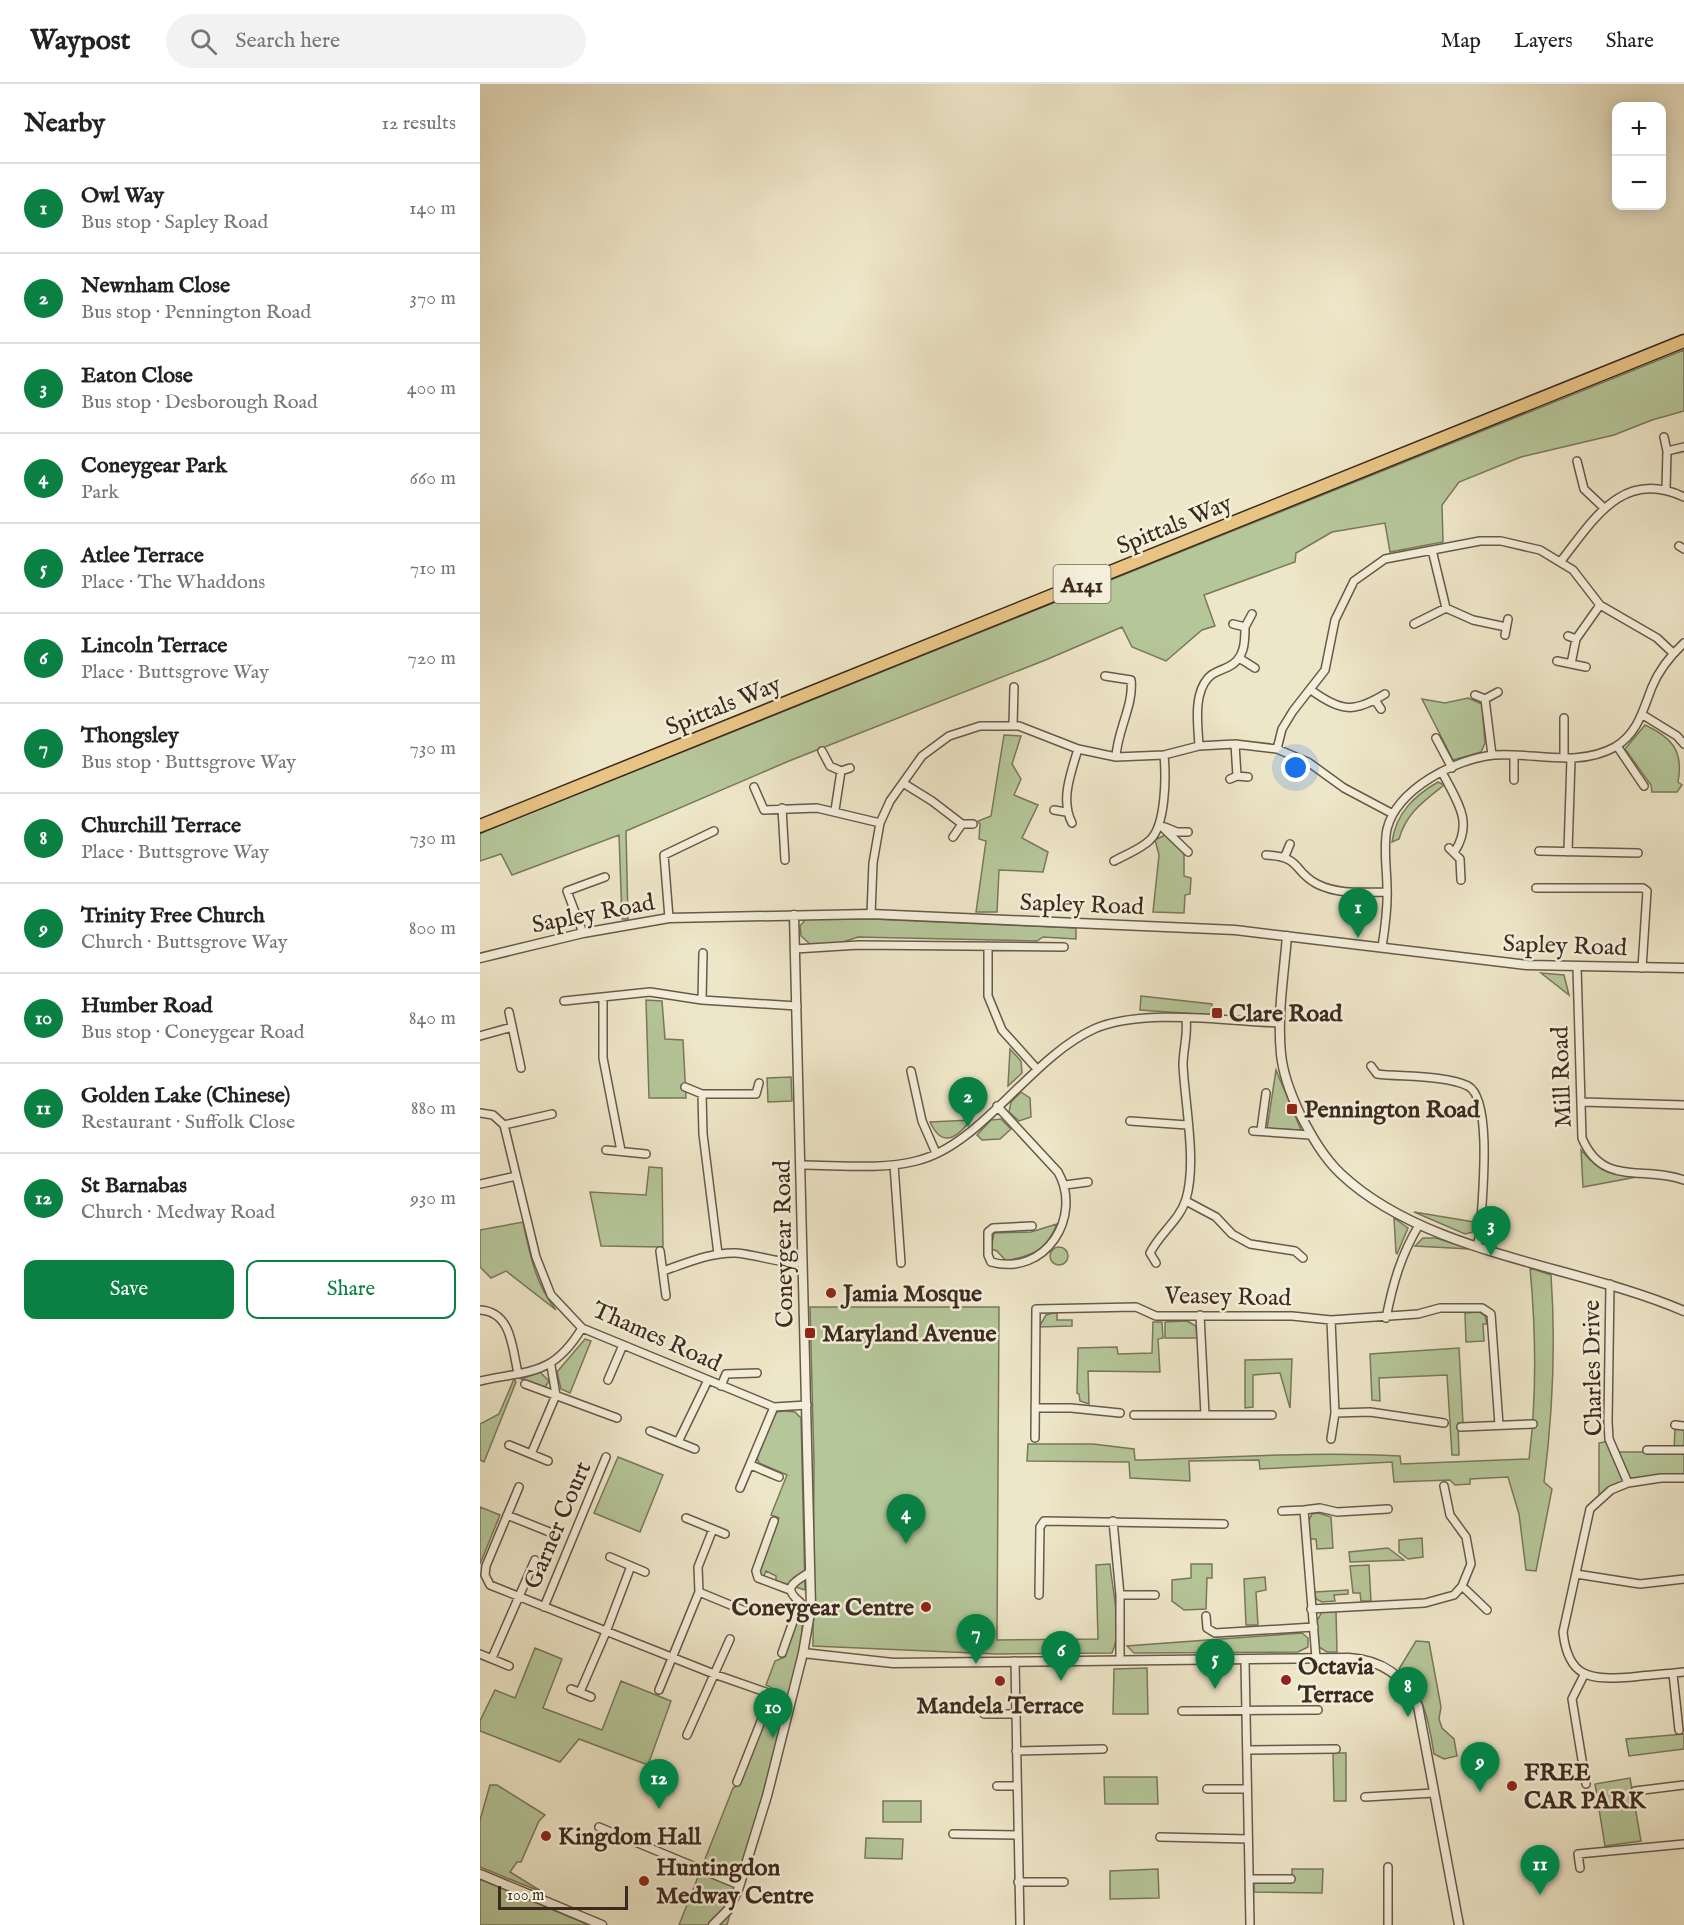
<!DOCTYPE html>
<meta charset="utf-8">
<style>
body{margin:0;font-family:"IM FELL English",serif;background:#f2f2f2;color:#222}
.controls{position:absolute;right:18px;top:18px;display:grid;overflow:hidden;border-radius:12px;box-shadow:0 3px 15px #0003}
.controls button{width:54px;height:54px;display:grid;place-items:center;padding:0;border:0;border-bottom:2px solid #e0e0e0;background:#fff;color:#222;font:30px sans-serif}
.scale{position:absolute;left:18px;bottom:15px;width:130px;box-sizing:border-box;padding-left:6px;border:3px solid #3b2a1e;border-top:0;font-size:16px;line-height:21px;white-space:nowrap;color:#3b2a1e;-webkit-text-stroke:4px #f4efdb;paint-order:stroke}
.you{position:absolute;left:816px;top:684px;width:21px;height:21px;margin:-15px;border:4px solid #fff;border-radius:50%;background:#1a73e8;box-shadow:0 0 0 9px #1a73e833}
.badge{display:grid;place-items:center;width:39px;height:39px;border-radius:50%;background:#0b8043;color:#fff;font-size:20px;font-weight:700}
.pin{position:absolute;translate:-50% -50px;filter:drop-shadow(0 2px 3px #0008)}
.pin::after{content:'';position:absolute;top:32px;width:21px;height:18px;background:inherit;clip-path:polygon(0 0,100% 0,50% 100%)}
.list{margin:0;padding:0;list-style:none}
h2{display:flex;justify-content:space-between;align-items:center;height:78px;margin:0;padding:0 24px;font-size:26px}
h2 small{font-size:20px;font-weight:400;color:#767676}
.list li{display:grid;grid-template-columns:39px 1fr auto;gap:18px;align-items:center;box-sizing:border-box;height:90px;padding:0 24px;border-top:2px solid #e0e0e0}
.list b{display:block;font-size:22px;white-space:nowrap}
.list p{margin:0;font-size:20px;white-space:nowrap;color:#767676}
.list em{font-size:20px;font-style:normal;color:#767676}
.actions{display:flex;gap:12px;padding:18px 24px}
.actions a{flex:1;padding:14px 0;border:2px solid #0b8043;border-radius:12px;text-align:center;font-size:21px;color:#0b8043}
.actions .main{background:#0b8043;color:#fff}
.icon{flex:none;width:33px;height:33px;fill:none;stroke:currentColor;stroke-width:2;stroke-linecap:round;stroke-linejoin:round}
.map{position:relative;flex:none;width:1204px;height:1841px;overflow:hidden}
header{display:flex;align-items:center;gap:36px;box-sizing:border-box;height:84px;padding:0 30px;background:#fff;border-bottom:2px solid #e0e0e0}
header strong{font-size:28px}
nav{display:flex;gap:33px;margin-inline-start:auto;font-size:21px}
.search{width:420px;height:54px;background:#f2f2f2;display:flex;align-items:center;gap:15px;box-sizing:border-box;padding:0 21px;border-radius:33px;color:#767676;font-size:22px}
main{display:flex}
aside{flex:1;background:#fff}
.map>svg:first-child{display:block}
</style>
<header>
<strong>Waypost</strong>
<div class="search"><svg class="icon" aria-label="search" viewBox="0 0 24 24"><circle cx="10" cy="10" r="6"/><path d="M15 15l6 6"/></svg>Search here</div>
<nav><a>Map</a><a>Layers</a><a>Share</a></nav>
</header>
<main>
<aside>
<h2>Nearby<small>12 results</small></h2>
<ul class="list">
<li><span class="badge">1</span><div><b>Owl Way</b><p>Bus stop · Sapley Road</p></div><em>140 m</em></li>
<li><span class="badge">2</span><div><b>Newnham Close</b><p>Bus stop · Pennington Road</p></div><em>370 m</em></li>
<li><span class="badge">3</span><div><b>Eaton Close</b><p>Bus stop · Desborough Road</p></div><em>400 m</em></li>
<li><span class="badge">4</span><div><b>Coneygear Park</b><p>Park</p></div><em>660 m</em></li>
<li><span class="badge">5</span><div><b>Atlee Terrace</b><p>Place · The Whaddons</p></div><em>710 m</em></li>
<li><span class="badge">6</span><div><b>Lincoln Terrace</b><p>Place · Buttsgrove Way</p></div><em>720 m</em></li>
<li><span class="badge">7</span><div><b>Thongsley</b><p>Bus stop · Buttsgrove Way</p></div><em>730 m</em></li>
<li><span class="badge">8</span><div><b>Churchill Terrace</b><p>Place · Buttsgrove Way</p></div><em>730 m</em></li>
<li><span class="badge">9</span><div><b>Trinity Free Church</b><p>Church · Buttsgrove Way</p></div><em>800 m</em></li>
<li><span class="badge">10</span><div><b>Humber Road</b><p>Bus stop · Coneygear Road</p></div><em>840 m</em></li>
<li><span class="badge">11</span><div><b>Golden Lake (Chinese)</b><p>Restaurant · Suffolk Close</p></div><em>880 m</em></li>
<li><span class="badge">12</span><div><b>St Barnabas</b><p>Church · Medway Road</p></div><em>930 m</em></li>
</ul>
<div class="actions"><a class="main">Save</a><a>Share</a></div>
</aside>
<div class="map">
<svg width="1204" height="1841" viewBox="0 0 1204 1841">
<rect width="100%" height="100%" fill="#eee6c8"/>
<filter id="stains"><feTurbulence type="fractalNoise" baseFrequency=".00333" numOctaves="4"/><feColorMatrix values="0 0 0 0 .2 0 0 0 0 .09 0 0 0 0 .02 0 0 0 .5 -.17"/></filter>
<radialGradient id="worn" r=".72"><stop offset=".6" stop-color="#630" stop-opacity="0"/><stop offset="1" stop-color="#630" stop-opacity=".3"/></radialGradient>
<path fill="#b5c699" stroke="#78785c" stroke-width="1.5" d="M1204 266V327L1172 336 1134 351 1041 373 979 398 962 421 963 458 910 468 905 439 852 448 816 469 815 478 724 511 735 542 722 546 686 577 652 563 642 543 568 575 309 677 146 747 148 835H142L139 751 32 791 21 770 0 777V750L5 747Z
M988 614 1002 620 1005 659 1001 668 973 676 942 615 965 619Z
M1165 641C1191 653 1204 666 1198 698L1202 701 1197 708H1172L1171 701 1145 665Z
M524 651 541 652 532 680 541 695 534 711 558 721 542 754 568 768 563 788 519 786 517 828H496L506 757 499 755 500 740 498 737 511 732Z
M958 698 964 701C944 717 926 729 919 755L912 758C916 729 934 712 958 698Z
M685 751 704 769V792L711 794 710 810 705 811 704 829 673 828 679 771 675 756Z
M326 835H392L596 844V855L563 853 557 857 378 853 357 860 331 861 321 852 320 842Z
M1061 889 1084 891 1089 911Z
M661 912 732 920 731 931 660 926Z
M166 916 182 917 185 955 203 956 206 1014H169Z
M530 965 541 977 542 989 528 1002Z
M796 986 821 1046 787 1045Z
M311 993 312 1017 288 1018 287 994Z
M541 1008 550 1014 551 1033 539 1037 529 1028 531 1018Z
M521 1035 531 1045 520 1055 502 1056 497 1051 511 1036Z
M491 1036C476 1055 462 1064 450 1038Z
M1101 1066C1121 1090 1132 1092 1162 1092L1103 1103Z
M169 1083 182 1084 183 1163 121 1162 110 1108 166 1111Z
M934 1128 994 1138 995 1141 993 1148 985 1150Z
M914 1134 928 1144 917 1170 916 1169Z
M43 1138C50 1171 55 1199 76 1226L26 1187 11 1194 0 1183V1146Z
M577 1140C566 1167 554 1171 526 1177L517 1167 511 1165 514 1149 551 1148Z
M943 1154H956L990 1165 935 1162Z
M570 1172a9 9 0 1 1 18 0a9 9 0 1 1-18 0Z
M1050 1184 1071 1191C1076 1262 1073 1327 1064 1398L1072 1405 1056 1487 1046 1486 1039 1430 1028 1393 990 1395V1400L975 1401 970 1396 914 1398 912 1378 780 1385 779 1376 709 1377 710 1397 650 1394 649 1378 547 1377 548 1360H613L654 1365 655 1376C743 1374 832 1367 920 1372L921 1380 1049 1375C1057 1311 1056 1248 1050 1184Z
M330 1223H519L517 1556 618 1555 616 1481 630 1480C632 1505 643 1546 632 1569L517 1570 333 1562 334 1379Z
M577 1228V1236H592V1242L559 1243 566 1231Z
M999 1228 1005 1232 1007 1240H1003L1004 1257 986 1258 985 1229Z
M707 1237 716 1242 717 1254H685V1238Z
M673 1238H682L683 1254 678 1255 680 1288 608 1287 609 1320 600 1317 599 1310 597 1309 598 1264 637 1263 638 1270 672 1269Z
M105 1255 111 1257 90 1309 81 1305 77 1288Z
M979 1264 983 1339H978L979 1371H972L967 1291 899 1294 900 1317 892 1316 890 1270Z
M812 1275 810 1324 800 1289 773 1291V1323L765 1324V1276Z
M60 1288 69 1297 65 1303 41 1295Z
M34 1295 36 1298 4 1378 0 1376V1340L19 1330Z
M306 1327 315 1328 321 1334 325 1506 296 1497V1492L286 1487 284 1492 280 1490 279 1485 299 1434 291 1431 307 1391 279 1379 277 1374 295 1328Z
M1195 1343H1204V1392L1150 1396 1136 1368H1194Z
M1128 1357 1146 1399 1119 1414V1359Z
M138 1373 183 1391 160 1448 114 1429Z
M0 1423 20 1431 0 1480Z
M838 1429 851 1433 853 1464 837 1465 836 1455H830L829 1436 832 1430Z
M942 1454 943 1473 928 1475 919 1468V1456Z
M908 1464 924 1476 870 1478 869 1468Z
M711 1480H732V1494H727L726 1525 704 1526 692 1517V1496L711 1494Z
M889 1481 891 1517H881L880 1509H873L870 1482Z
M785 1493 786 1506 776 1508 778 1541H766L764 1495Z
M868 1506V1510L854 1511 855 1517 842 1518 836 1515 835 1508Z
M856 1527 857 1568H847L839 1563 837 1537 842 1528Z
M323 1532 320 1575 247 1841H199L253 1704 259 1701 296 1606 286 1601 295 1577 305 1573 317 1533Z
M822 1549 828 1554V1563L818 1568 654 1569 647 1562Z
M936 1557 949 1558 961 1623 959 1635 962 1644 974 1655 977 1672 964 1675 954 1670C948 1633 945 1614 919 1585Z
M55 1564 82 1575 63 1624 122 1646 141 1597 191 1617 168 1681 99 1655 80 1678 0 1647V1637L15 1606 35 1614Z
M667 1584 668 1630H633L634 1585Z
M1204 1650V1665L1149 1672 1146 1655Z
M853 1669H866V1717H854Z
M624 1693H677L678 1720H625Z
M1150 1694 1161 1757 1125 1762 1115 1700Z
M10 1701H17L65 1731 59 1737 41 1778H37L30 1788 64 1809 0 1783V1736Z
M403 1717H441V1738H403Z
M386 1754 423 1755 422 1775 385 1774Z
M678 1785 679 1814 630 1815V1787Z
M812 1785H843L842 1809 774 1808V1799L812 1798Z
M0 1795 109 1841H0Z"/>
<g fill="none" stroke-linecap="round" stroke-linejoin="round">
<g stroke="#685948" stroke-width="10">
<path id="minor" d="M1184 353 1187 367
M1097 377 1104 405 1123 423
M1186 405 1187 367 1204 363
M1199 462 1204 465
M952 466 966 524
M1081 477C1114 435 1143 384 1204 413
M753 540 765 543 772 530
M934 540 966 524 993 536 1026 543
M1025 551 1028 535
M1088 552 1096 555
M759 574 775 584
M1077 577 1106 583
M1091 580 1096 555 1120 521
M625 592 651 596C654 621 637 647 636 673
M831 606C861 628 874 629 905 610
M995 611 1005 615 1012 671
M1005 615 1018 608
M895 616 901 625
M1163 631 1197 652 1204 660
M1084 634V674
M533 641 534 603
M956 654 972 684
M755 660 757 692
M719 662C718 641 713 611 728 594 733 588 742 586 748 583 765 575 765 558 765 543
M1137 662 1164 702
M797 665 802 645 813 627 845 586 855 536 874 497 905 475 1000 457H1021L1060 466 1093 486 1120 521 1177 554 1193 569
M342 667 350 682 361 687 370 684
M962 688C976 716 994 737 975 767
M750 695 757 692 768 693
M1034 696V672
M423 699 452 717 482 740
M274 703 284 726 337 724 400 739
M302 724 305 776
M355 726 361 687
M574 726 586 728
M592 739C580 716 591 689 598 665
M680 741 708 768
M685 743 697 748H708
M473 753 482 740H493
M969 764 980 775 981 796
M1059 767 1158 769
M1088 768 1091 675
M786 771C823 773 812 787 837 800 859 811 883 808 907 808
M805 772 810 760
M634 777C645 771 661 765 670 756 686 741 686 692 684 671
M1056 804H1163L1167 807 1162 884
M391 830 393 779 400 739 410 717 442 672 469 652 500 642H539L598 665 636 673 684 671 719 662 755 660 797 665 828 678 864 704 913 730
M189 834 184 771 234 747
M103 849 87 807 125 793
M508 862V912L522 946 557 985
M902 863C905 844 908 824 907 804 907 785 903 764 907 745 917 705 975 675 1014 671 1054 668 1097 684 1135 663 1158 649 1163 626 1172 603 1179 586 1191 571 1204 559
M315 865 379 861 584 863
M1097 883 1102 1054C1123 1104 1164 1081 1204 1096
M123 914V974L141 1067
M222 916 223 869
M84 917 170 908 222 916 317 922
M29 928 41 984
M0 952 32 943
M891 982 897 990C922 993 966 991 988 1002 1014 1016 1001 1124 1000 1151L997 1161
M431 987 442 1037 456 1069
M205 1003 222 1010H276L279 999
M222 1010 223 1050 238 1170
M1102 1018 1204 1021
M517 1022 578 1088C603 1132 566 1193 511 1178L508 1171V1148L513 1144 552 1142
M0 1029 13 1031 24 1041 56 1173 71 1211 102 1244 294 1323 327 1321
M650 1037 707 1041
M24 1041 72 1030
M781 1046 786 1009
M773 1047 830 1051
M126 1066 166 1070
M322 1081C358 1081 400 1086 436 1077 501 1062 550 974 614 945 661 924 748 937 800 939
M414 1081 421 1179
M1 1100 36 1092
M585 1101 608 1098
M706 1117 736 1133 752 1150 770 1160 815 1167 823 1174
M180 1167 186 1212
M676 1179 670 1169C679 1150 700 1136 706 1115 717 1079 705 1021 703 981 703 966 708 951 706 935
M183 1187C207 1179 231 1168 256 1169 279 1171 300 1180 322 1179
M1130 1200 1128 1338 1129 1355 1148 1399
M0 1226C32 1228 32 1264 38 1289
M720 1231 725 1331
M906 1234C913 1199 921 1171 939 1141
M851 1236 855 1329 851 1355
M128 1296 143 1261
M0 1297C50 1286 73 1292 102 1244
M45 1300 137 1334
M241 1302 246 1290 277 1289
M555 1324H591L640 1329
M855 1329 890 1328 964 1339
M654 1331H792
M1195 1341 1204 1342
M981 1343 1053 1340
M170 1347 215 1365
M555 1354 556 1225 656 1223 676 1232H812L851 1236 938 1230 960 1224H1002L1011 1230 1019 1341
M198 1358 228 1296
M29 1361 68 1377
M1167 1366H1204
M51 1370 76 1311 71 1282
M271 1381 299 1393
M1204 1394H1181L1148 1399 1131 1406 1110 1425 1083 1548C1088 1595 1111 1596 1152 1593 1170 1591 1187 1590 1204 1588
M39 1403 6 1482 5 1491 10 1501 234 1590 311 1617
M260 1404 294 1323
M824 1426 840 1424 857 1428 908 1425
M802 1427 824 1426 836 1574
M27 1431 72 1449
M206 1434 245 1450
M294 1437 276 1487 278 1494 310 1506
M633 1437 640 1511V1576
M130 1473 165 1488
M1096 1490 1160 1500 1204 1495
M982 1502 1007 1526
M219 1508 265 1527
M559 1511 560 1443 564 1437 744 1440
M640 1511H675
M64 1523 126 1373
M831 1525 945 1519 974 1511 982 1502 991 1480 986 1453 970 1431 964 1402
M726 1532 727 1544 735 1549 834 1543
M302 1569 320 1518C301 1503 315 1498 330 1488
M0 1570 29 1582
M12 1574 55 1476
M535 1577 540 1841
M765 1577 770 1841
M1193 1590 1199 1646
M1104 1591 1092 1615 1106 1700
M91 1605 111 1613
M179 1606 219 1508 218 1483 233 1445
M100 1608 126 1548 151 1482
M702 1627 838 1626
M504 1630H536
M207 1651 250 1555
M768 1666 856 1665
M536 1667 623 1665
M257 1698 291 1612
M517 1702H537
M727 1705H767
M1155 1707 1204 1701
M885 1713 954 1709
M119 1743 259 1801
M473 1750 537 1751
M680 1753 768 1755
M908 1783V1841
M1100 1784 1098 1770 1204 1760
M769 1795H811
M538 1798H584"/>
</g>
<g stroke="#685948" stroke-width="11">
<path id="tertiary" d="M807 852C804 890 797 931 801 970 803 991 811 1011 820 1030 831 1051 843 1073 861 1090 947 1171 1098 1181 1204 1227
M0 874 103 849 189 834 391 830 755 846 1047 881 1204 884
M323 1569 413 1579 869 1574C901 1576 925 1592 938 1622L979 1841
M0 1790 122 1841
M233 1841 248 1826 258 1806 287 1712 323 1569 331 1523 314 831"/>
</g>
<g stroke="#3b2a1e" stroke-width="15">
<path id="trunk" d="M0 742 1204 257"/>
</g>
<use href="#minor" stroke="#f4efdb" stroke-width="7"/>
<use href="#tertiary" stroke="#f4efdb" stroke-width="8"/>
<use href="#trunk" stroke="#e7c384" stroke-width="12"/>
</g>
<g fill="#8f2418" stroke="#f4efdb" stroke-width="2">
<rect x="731" y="923" width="12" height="12" rx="3"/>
<rect x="806" y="1019" width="12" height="12" rx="3"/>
<circle cx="351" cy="1209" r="6"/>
<rect x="324" y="1243" width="12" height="12" rx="3"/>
<circle cx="446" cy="1523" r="6"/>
<circle cx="806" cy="1596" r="6"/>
<circle cx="520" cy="1597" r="6"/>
<circle cx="1032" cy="1702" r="6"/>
<circle cx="66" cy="1752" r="6"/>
<circle cx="164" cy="1797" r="6"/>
</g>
<g text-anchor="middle" stroke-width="5" stroke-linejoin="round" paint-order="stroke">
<rect fill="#f4efdb" stroke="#726557" stroke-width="1.5" x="573.5" y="481" width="57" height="38" rx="4.5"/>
<g font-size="22" font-weight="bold" fill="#3b2a1e">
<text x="602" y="508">A141</text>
</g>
<g font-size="24" fill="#3b2a1e" stroke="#f4efdb">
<text transform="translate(694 440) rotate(-22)" y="8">Spittals Way</text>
<text transform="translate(243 621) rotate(-22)" y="8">Spittals Way</text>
<text transform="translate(602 820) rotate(2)" y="8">Sapley Road</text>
<text transform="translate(113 829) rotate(-11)" y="8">Sapley Road</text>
<text transform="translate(1085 861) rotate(2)" y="8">Sapley Road</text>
<text transform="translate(1081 993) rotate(-92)" y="8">Mill Road</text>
<text transform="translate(303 1160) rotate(-91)" y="8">Coneygear Road</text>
<text transform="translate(748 1212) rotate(1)" y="8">Veasey Road</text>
<text transform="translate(177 1252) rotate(24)" y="8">Thames Road</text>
<text transform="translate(1112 1284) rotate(-91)" y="8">Charles Drive</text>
<text transform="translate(77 1441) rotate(-67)" y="8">Garner Court</text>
</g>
<g font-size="24" font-weight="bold" fill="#3b2a1e" stroke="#f4efdb" text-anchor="start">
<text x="749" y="937">Clare Road</text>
<text x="824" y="1033">Pennington Road</text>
<text x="363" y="1217">Jamia Mosque</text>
<text x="342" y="1257">Maryland Avenue</text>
<text x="434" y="1531" text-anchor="end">Coneygear Centre</text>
<text x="818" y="1590">Octavia<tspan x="818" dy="28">Terrace</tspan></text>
<text x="520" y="1629" text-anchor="middle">Mandela Terrace</text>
<text x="1044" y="1696">FREE<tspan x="1044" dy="28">CAR PARK</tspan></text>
<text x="78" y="1760">Kingdom Hall</text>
<text x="176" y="1791">Huntingdon<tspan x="176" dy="28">Medway Centre</tspan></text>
</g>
</g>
<rect width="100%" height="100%" filter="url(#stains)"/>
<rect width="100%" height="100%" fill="url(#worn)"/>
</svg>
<div class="controls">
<button>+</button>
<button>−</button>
</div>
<div class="scale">100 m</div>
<div class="you"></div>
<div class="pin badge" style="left:878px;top:854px">1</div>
<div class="pin badge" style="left:488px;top:1043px">2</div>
<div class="pin badge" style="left:1011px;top:1172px">3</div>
<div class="pin badge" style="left:426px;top:1460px">4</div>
<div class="pin badge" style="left:735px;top:1605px">5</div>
<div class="pin badge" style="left:581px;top:1597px">6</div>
<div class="pin badge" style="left:496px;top:1580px">7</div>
<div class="pin badge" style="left:928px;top:1633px">8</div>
<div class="pin badge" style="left:1000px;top:1708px">9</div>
<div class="pin badge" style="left:293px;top:1654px">10</div>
<div class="pin badge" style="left:1060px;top:1811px">11</div>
<div class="pin badge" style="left:179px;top:1725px">12</div>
</div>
</main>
